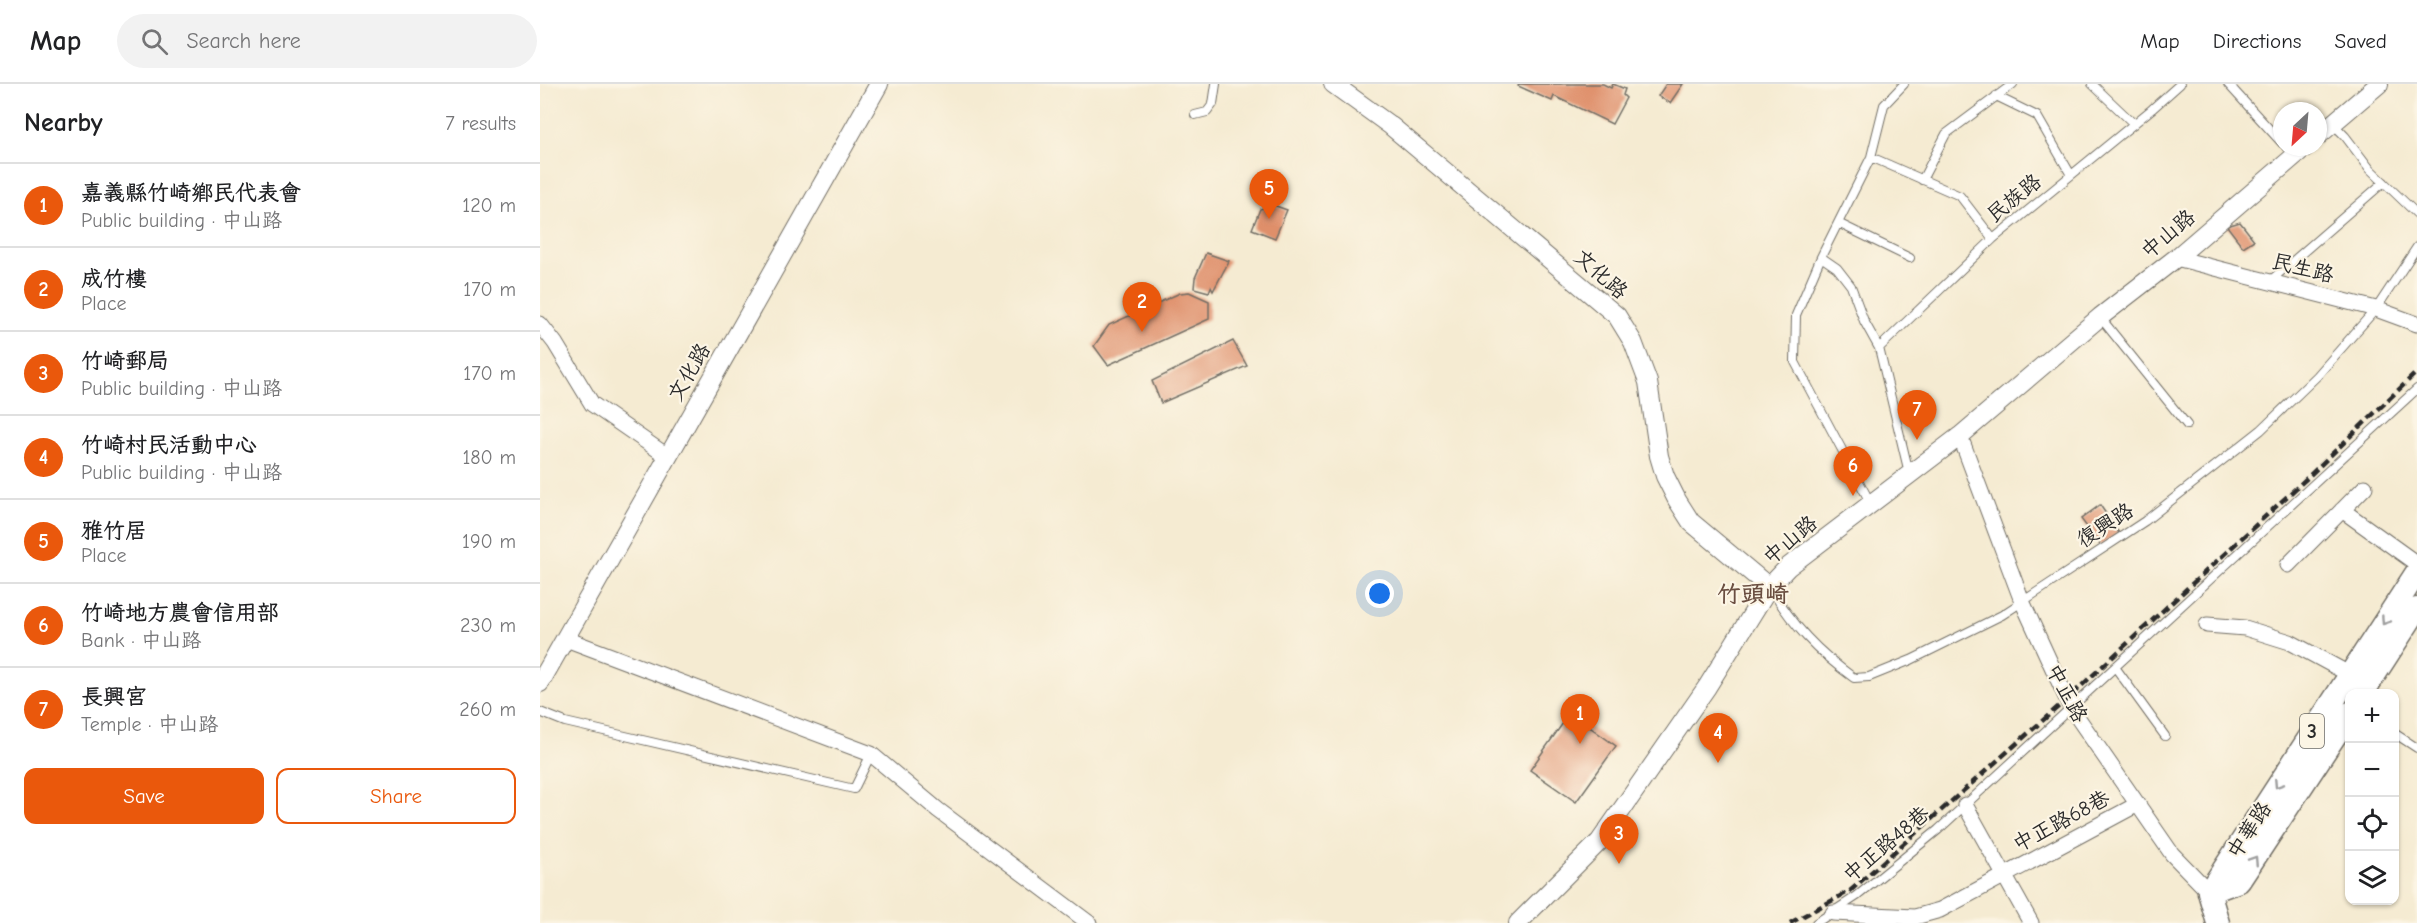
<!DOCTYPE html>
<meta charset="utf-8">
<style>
body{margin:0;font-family:"Comic Neue","LXGW WenKai TC",sans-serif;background:#f2f2f2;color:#202124}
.controls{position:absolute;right:18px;bottom:18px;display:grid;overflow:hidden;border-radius:12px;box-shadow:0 2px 4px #0004}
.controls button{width:54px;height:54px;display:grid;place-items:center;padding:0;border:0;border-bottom:2px solid #e0e0e0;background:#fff;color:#202124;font:30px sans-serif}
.compass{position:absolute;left:1733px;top:18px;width:54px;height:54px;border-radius:50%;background:#fff;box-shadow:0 2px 4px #0004;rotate:206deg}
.you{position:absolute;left:840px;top:510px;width:21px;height:21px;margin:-15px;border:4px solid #fff;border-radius:50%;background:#1a73e8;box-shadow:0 0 0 9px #1a73e833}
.badge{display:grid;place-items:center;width:39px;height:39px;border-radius:50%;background:#ea580c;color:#fff;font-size:20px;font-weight:700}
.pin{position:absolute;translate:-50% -50px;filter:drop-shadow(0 2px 3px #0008)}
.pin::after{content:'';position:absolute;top:32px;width:21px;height:18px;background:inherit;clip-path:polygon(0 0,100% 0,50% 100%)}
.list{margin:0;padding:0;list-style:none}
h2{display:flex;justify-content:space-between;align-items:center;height:78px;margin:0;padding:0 24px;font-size:26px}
h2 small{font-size:20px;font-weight:400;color:#757577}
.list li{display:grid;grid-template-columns:39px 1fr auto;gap:18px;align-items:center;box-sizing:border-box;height:84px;padding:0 24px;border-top:2px solid #e0e0e0}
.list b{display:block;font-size:22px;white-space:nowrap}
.list p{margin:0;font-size:20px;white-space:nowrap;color:#757577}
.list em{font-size:20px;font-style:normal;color:#757577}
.actions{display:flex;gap:12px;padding:18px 24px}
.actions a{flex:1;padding:14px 0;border:2px solid #ea580c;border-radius:12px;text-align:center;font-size:21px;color:#ea580c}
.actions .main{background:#ea580c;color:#fff}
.icon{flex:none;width:33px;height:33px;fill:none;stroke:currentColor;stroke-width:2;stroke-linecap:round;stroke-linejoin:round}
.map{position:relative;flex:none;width:1877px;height:839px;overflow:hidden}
header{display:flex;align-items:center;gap:36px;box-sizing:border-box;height:84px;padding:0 30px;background:#fff;border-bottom:2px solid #e0e0e0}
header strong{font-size:28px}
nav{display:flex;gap:33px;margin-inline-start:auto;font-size:21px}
.search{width:420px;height:54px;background:#f2f2f2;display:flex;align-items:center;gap:15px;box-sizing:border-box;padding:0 21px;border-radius:33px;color:#757577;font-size:22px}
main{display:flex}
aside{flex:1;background:#fff}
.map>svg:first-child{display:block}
</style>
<header>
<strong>Map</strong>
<div class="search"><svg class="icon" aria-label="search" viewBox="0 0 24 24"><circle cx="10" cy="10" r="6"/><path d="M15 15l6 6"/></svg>Search here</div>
<nav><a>Map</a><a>Directions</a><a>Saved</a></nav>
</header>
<main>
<aside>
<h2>Nearby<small>7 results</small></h2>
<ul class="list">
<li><span class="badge">1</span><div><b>嘉義縣竹崎鄉民代表會</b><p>Public building · 中山路</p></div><em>120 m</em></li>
<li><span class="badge">2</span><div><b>成竹樓</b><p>Place</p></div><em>170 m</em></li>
<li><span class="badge">3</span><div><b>竹崎郵局</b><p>Public building · 中山路</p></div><em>170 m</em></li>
<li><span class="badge">4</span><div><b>竹崎村民活動中心</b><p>Public building · 中山路</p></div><em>180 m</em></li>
<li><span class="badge">5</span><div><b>雅竹居</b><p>Place</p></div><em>190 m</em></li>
<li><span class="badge">6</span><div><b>竹崎地方農會信用部</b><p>Bank · 中山路</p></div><em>230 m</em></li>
<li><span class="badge">7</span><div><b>長興宮</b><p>Temple · 中山路</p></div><em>260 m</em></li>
</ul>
<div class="actions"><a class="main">Save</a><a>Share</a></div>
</aside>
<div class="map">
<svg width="1877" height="839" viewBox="0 0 1877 839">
<rect width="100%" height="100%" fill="#fcf5e5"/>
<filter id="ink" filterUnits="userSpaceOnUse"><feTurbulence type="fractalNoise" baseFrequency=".0167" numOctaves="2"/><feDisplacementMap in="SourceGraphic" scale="12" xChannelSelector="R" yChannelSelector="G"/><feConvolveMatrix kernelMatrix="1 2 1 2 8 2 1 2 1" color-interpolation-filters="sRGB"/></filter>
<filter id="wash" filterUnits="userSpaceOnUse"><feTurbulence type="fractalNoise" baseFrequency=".008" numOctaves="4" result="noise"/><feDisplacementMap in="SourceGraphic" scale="24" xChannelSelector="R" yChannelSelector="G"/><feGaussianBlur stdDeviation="1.35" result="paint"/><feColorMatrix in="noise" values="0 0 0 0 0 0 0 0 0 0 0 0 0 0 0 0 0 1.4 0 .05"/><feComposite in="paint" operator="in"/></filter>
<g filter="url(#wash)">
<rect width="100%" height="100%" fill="#f5ebd2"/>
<g id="blocks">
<path fill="#df8f6a" d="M979 0H1063L1071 4 1073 0 1085 5 1083 11 1086 14 1072 40 1014 12 1012 17 978 2Z
M1126 0H1143L1130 19 1118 12Z
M733 121 747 126 735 154 712 145 720 125Z
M1700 138 1714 156 1703 163 1687 142Z
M666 169 689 177 673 207 671 203 669 208 654 204 655 194Z
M649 208 669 217V235L568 281 554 262 569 241 640 209Z
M693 257 707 282 621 319 612 297Z
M1560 421 1579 449 1561 462 1541 435Z
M1030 629 1076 662 1036 718 990 686Z"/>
</g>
</g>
<g filter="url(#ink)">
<use href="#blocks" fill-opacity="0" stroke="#726e65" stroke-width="1.5"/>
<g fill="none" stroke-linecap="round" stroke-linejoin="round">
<g stroke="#726e65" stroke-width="10">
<path id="service" d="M1364 0 1344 21 1331 73 1281 173 1297 184 1311 202 1324 237 1339 264 1369 389
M1552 0 1594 40
M1688 0 1742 59
M1456 12 1497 32 1531 91
M655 31 667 28 673 20 676 0
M1793 40 1805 52 1830 85 1877 130
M1746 63 1754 72
M1331 73 1420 112 1453 155
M1382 96 1406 50 1473 0
M1298 139 1370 174
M1281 173 1256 231 1255 278 1331 420
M1730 197 1844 98
M1560 233 1647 341
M1339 264 1453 155 1612 25 1640 0
M1230 503C1252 541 1278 568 1314 594L1329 593 1371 576 1462 531 1605 437 1721 346 1777 292 1836 225 1877 163
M1575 583 1625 652
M0 628 25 638 314 705 331 670
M1854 649 1877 664
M1276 839 1317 812 1398 746 1877 305"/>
</g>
<g stroke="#726e65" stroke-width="17">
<path id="minor" d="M1636 174 1836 225 1877 240
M0 240 15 259 52 320 127 372
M1420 352 1482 517 1531 624 1632 770 1669 808
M1802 426 1877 480
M1748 481 1825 403
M1667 541 1705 544 1750 558 1809 590
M26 555 331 670 398 726 549 839
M1425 721 1491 839
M1293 829 1375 833 1400 826 1598 720"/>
</g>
<g stroke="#726e65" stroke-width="20">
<path id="tertiary" d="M793 0 851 42 1077 232 1093 258 1108 298 1119 372 1125 392 1137 416 1151 438 1229 503
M1778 52 1839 0
M0 599 339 0
M978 839 1060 757 1167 603 1229 503 1248 483 1420 352 1560 233 1636 174 1765 63"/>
</g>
<g stroke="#726e65" stroke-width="25">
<path id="primary" d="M1822 610 1877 525
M1669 808 1877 488
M1669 808 1699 797 1810 629
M1669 808 1678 839"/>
</g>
<use href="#service" stroke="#fff" stroke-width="8"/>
<use href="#minor" stroke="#fff" stroke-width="15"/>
<use href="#tertiary" stroke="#fff" stroke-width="18"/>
<use href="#primary" stroke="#fff" stroke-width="22"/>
<path stroke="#2b2b2b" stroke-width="4.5" stroke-dasharray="9 4.5" stroke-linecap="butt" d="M1250 839 1310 807 1527 615 1767 394 1877 288"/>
</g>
<defs><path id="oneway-chevron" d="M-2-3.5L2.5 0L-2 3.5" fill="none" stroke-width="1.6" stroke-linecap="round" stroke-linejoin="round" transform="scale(1.5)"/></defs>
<g stroke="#a0a0a0">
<use href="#oneway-chevron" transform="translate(1845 537) rotate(124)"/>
<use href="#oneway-chevron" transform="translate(1738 700) rotate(123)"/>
<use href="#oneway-chevron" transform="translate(1714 776) rotate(-57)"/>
</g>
</g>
<g text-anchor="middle" stroke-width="4.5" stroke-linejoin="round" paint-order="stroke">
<rect fill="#fcf5e5" stroke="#6a6863" stroke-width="1.5" x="1760" y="630" width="24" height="34" rx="4.5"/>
<g font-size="20" font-weight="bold" fill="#2b2b2b">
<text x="1772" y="654">3</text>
</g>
<g font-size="21" fill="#2b2b2b" stroke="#fcf5e5">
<text transform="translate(1474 114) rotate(-39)" y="7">民族路</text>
<text transform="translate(1628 150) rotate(-40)" y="7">中山路</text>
<text transform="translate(1763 184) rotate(14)" y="7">民生路</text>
<text transform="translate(1061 190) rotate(41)" y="7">文化路</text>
<text transform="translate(149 288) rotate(-60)" y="7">文化路</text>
<text transform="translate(1565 441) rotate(-33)" y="7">復興路</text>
<text transform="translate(1250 456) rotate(-40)" y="7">中山路</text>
<text transform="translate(1527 609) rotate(62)" y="7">中正路</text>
<text transform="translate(1521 737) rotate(-28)" y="7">中正路68巷</text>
<text transform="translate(1709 746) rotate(-57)" y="7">中華路</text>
<text transform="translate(1346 760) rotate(-40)" y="7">中正路48巷</text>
</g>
<g font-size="24" font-weight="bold" fill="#6a4e41" stroke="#fcf5e5">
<text x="1213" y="518">竹頭崎</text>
</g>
</g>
</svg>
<div class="controls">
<button>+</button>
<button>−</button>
<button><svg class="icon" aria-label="locate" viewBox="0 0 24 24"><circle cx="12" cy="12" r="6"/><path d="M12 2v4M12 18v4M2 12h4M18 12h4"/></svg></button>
<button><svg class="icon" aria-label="layers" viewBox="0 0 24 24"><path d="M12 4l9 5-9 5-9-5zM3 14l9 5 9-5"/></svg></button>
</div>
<svg class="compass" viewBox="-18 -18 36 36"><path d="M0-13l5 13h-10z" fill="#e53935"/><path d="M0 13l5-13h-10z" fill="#757577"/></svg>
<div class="you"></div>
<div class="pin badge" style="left:1040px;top:660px">1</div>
<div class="pin badge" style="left:602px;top:248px">2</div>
<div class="pin badge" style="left:1079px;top:780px">3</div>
<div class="pin badge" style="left:1178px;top:679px">4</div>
<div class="pin badge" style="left:729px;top:135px">5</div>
<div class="pin badge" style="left:1313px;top:412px">6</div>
<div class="pin badge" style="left:1377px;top:356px">7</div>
</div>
</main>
